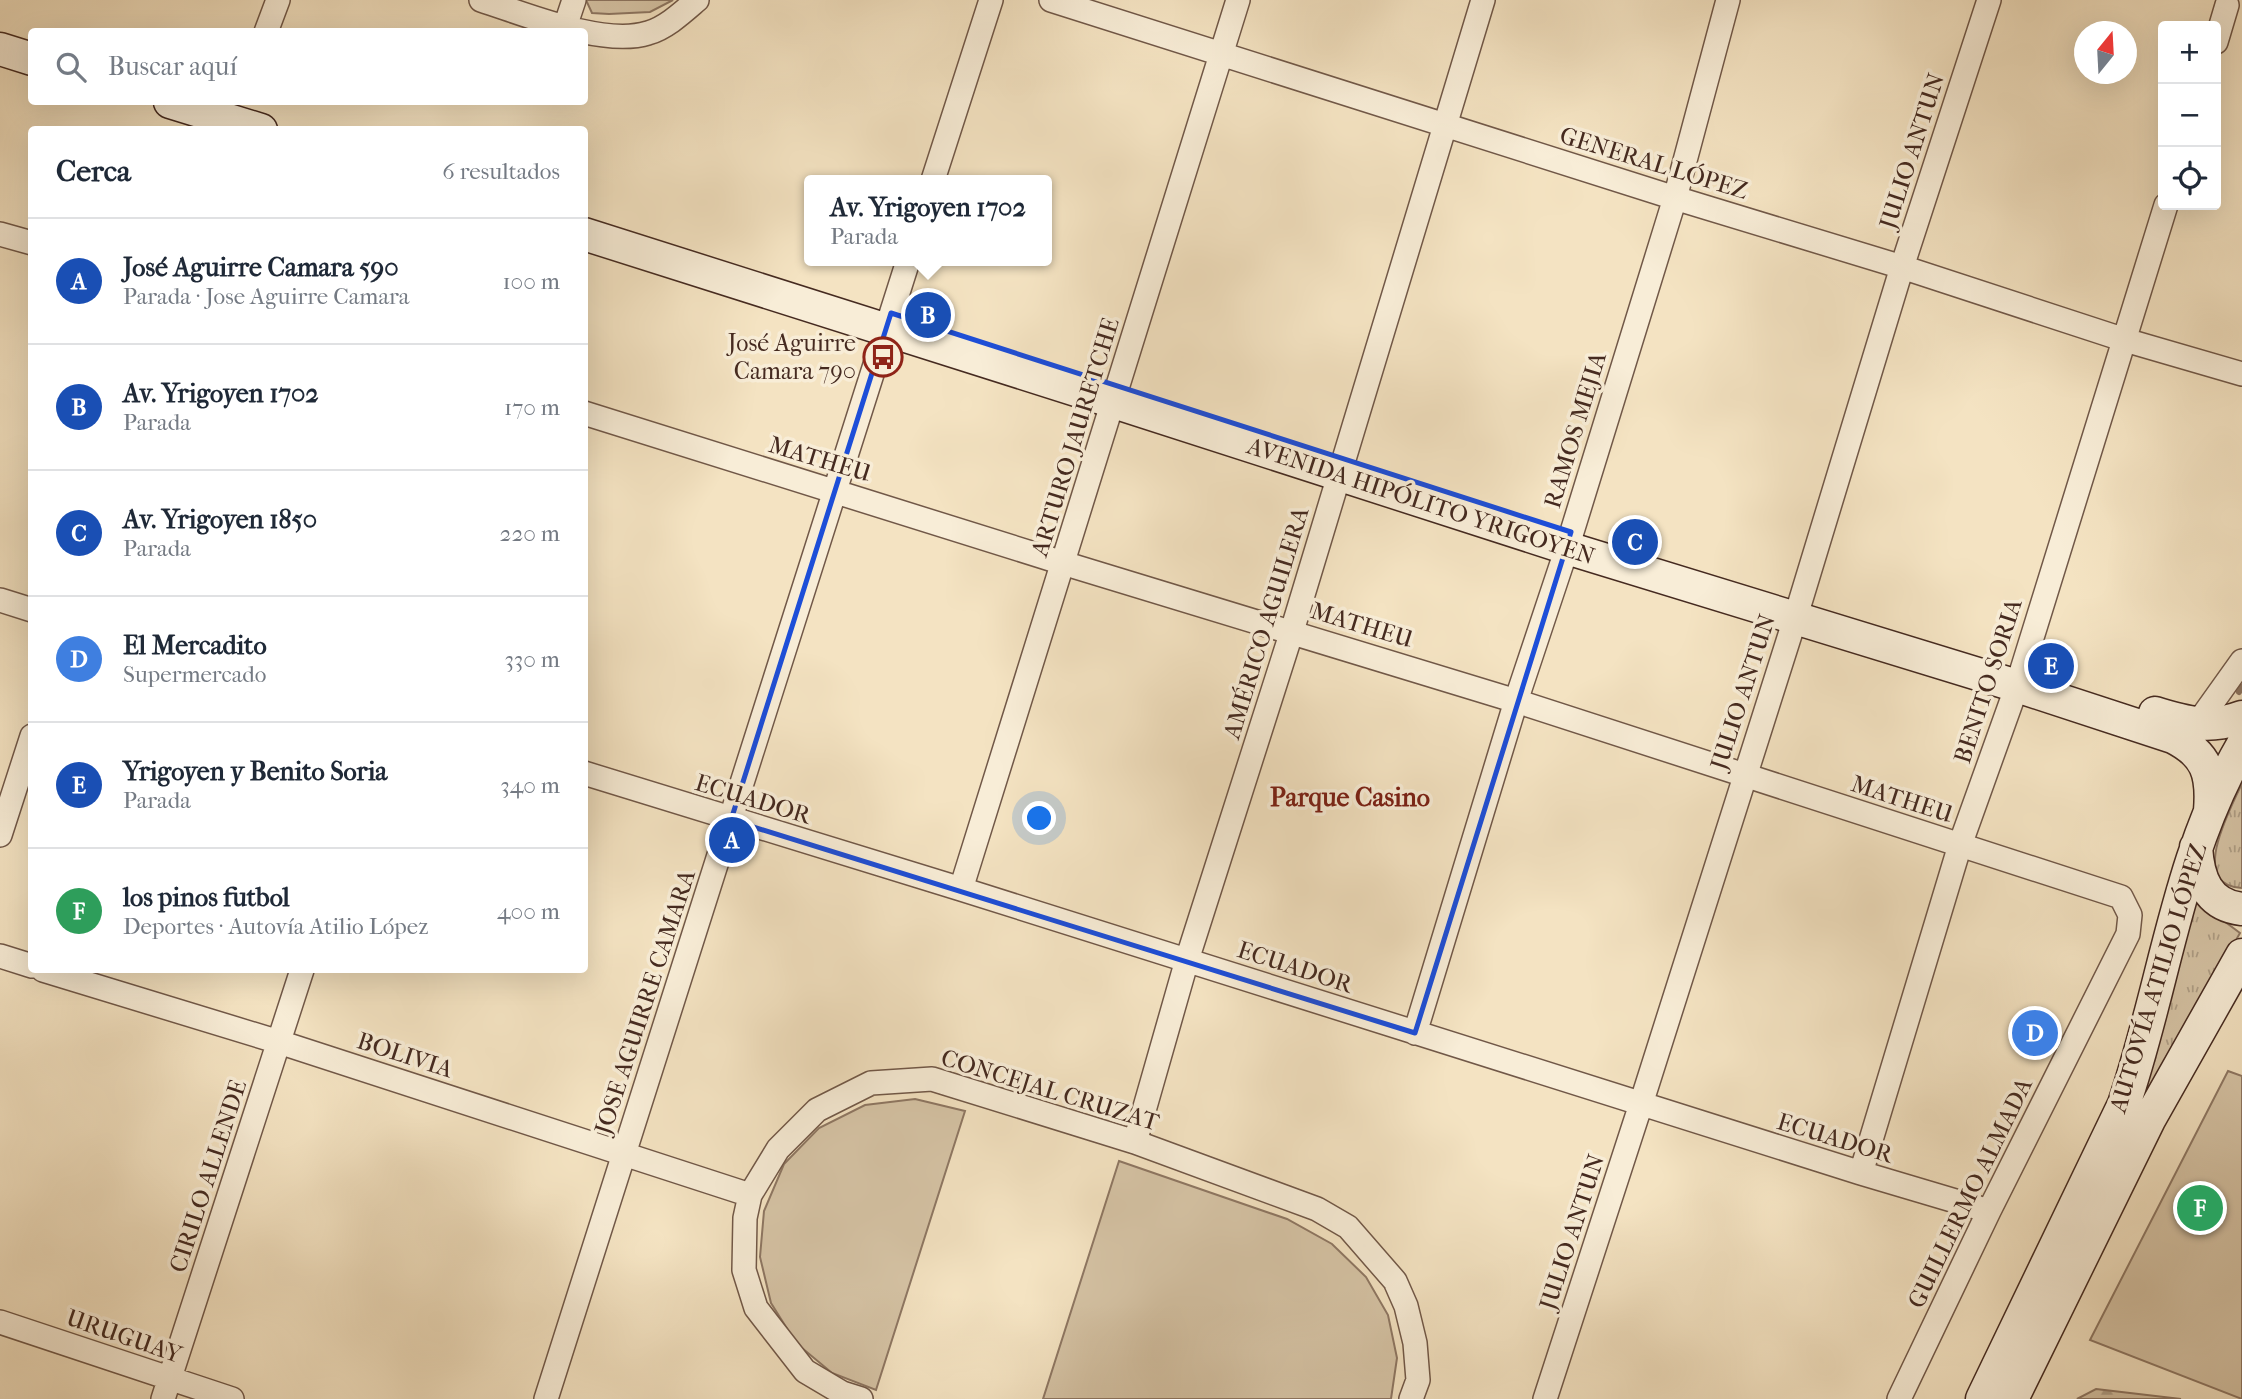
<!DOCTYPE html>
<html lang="es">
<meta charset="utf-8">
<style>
body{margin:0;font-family:"IM FELL French Canon",serif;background:#f6f6f7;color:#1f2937}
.controls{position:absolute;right:21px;top:21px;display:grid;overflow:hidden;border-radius:7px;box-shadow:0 7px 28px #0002}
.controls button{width:63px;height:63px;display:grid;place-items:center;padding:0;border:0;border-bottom:2px solid #e0e1e3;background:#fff;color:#1f2937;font:35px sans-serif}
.compass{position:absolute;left:2074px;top:21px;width:63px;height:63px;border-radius:50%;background:#fff;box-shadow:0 7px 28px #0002;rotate:18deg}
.you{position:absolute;left:1040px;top:819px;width:24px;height:24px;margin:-18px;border:5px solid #fff;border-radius:50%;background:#1a73e8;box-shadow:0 0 0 10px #1a73e833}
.badge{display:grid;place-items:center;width:46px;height:46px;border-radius:50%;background:#b45309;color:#fff;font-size:23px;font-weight:700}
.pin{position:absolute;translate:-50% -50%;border:4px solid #fff;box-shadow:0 2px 7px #0006}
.popup{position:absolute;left:804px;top:175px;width:248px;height:91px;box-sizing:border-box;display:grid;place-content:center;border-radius:7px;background:#fff;filter:drop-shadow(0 2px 5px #0005);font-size:23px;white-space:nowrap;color:#747a83}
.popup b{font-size:26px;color:#1f2937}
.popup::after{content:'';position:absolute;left:50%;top:100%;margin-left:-14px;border:14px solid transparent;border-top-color:#fff}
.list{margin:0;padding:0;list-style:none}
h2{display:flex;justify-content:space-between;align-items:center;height:91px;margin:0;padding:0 28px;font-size:30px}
h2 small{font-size:23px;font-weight:400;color:#747a83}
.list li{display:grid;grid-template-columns:46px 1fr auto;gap:21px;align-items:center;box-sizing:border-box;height:126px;padding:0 28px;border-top:2px solid #e0e1e3}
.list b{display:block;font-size:26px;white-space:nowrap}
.list p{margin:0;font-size:23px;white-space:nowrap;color:#747a83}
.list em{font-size:23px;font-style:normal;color:#747a83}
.icon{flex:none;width:38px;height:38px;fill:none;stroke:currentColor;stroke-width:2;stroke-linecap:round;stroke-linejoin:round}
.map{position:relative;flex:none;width:2242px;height:1399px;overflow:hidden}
.search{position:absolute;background:#fff;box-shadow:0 7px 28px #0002;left:28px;top:28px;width:560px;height:77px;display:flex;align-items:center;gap:18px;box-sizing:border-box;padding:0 24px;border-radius:7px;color:#747a83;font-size:26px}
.panel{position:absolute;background:#fff;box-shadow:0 7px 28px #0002;left:28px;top:126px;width:560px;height:847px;border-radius:7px}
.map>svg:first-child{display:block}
</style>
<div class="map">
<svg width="2242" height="1399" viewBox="0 0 2242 1399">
<defs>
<pattern id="grass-tufts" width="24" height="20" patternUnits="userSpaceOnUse" patternTransform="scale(1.75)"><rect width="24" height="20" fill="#d6c4a6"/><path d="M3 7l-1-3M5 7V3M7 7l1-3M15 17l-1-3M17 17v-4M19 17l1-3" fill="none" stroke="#af9f87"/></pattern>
<pattern id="forest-firs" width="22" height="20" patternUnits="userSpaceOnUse" patternTransform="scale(1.75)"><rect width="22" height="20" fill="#d6c4a6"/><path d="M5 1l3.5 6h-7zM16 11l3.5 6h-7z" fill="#af9f87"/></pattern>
</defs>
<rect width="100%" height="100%" fill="#f4e3c2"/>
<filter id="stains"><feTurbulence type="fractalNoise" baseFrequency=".00286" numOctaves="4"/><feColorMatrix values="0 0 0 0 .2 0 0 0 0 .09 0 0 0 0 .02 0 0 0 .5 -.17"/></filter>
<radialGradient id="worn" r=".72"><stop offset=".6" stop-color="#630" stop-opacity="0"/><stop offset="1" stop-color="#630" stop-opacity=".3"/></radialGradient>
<path fill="url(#grass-tufts)" stroke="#8e7763" stroke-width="2" d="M2242 783V888C2187 885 2231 809 2242 783Z
M2195 892 2212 912 2240 933 2130 1128Z"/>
<path fill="url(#forest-firs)" stroke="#8e7763" stroke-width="2" d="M2096 1389 2181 1399H2077Z"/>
<path fill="#d6c4a6" stroke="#8e7763" stroke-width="2" d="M586 0H673L650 12 609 14 592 13Z
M2228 1071 2242 1076V1399L2090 1340Z
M915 1099 965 1111 876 1390 832 1373 796 1343 771 1303 760 1257 764 1211 784 1164 819 1128 865 1105Z
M1119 1161 1287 1219 1332 1244 1366 1277 1388 1315 1397 1358 1391 1399H1043Z"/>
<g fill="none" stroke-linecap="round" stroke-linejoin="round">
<path stroke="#8a7360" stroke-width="6" d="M2239 692 2242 687"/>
<g stroke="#715848" stroke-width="26">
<path id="street" d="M481 0C525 14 603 47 648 33 666 28 683 12 697 0
M1051 0 1675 198 1902 267 2125 340 2242 374
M565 27 574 0
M266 32 278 0
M2216 42 2227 5
M933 180 991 0
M0 234 32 243
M584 413 1063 563 1516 701 2121 897 2130 915 2128 934 1989 1211 1899 1399
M0 600 32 610
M2197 724 2242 661
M584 773 961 889 1861 1173 1989 1211
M0 835 32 736
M961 889 1238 0
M0 956 32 966
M43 970 279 1042 750 1195
M1415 1033 1516 701 1567 548 1675 198 1728 0
M1135 1142 1187 960 1292 631 1483 0
M1861 1173 1960 845 2017 686 2166 205
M0 1322 232 1399
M163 1399 302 970
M546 1399 908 261
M861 1399 842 1393 805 1371 756 1308 744 1270 745 1218 750 1195 778 1149 817 1110 871 1083 932 1079 1135 1142 1317 1209 1348 1227 1395 1281 1406 1306 1415 1343 1418 1380 1411 1399
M1545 1399 1641 1104 1795 619 1902 267 1989 0"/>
</g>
<g stroke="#452a20" stroke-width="35">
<path id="secondary" d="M0 49 32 59
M170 102 261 130
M584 234 1114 402 1567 548 2017 686 2173 737C2207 754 2213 774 2210 811
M2155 713C2187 723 2210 729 2242 717
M2196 847C2198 878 2207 905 2242 909
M1982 1399 2124 1104C2165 984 2177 858 2242 746
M2012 1399 2149 1120 2242 955"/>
</g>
<use href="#street" stroke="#f8edd7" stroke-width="23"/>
<use href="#secondary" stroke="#f8edd7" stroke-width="32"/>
</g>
<path fill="none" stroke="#1d4ed8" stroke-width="5" stroke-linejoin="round" d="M891 313 1571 532 1415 1033 731 820Z"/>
<defs>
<g id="bus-ring" transform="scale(2.0125)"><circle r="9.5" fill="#f8edd7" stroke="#8f2418" stroke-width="1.5"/><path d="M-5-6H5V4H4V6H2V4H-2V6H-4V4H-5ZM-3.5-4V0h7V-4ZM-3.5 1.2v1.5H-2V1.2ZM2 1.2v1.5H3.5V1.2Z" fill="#8f2418"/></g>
</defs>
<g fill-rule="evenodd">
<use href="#bus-ring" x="883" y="357"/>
</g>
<g text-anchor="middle" stroke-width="7" stroke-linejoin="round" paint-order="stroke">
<g font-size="24" fill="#452a20" stroke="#f8edd7">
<text transform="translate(1912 151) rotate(-72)" y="8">JULIO ANTUN</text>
<text transform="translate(1654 163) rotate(17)" y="8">GENERAL LÓPEZ</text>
<text transform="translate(1575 430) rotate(-73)" y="8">RAMOS MEJIA</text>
<text transform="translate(1075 437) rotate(-73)" y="8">ARTURO JAURETCHE</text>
<text transform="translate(820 459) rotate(17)" y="8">MATHEU</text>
<text transform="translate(1421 501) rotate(18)" y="8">AVENIDA HIPÓLITO YRIGOYEN</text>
<text transform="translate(1266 623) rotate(-73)" y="8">AMÉRICO AGUILERA</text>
<text transform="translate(1362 625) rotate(17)" y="8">MATHEU</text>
<text transform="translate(1988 681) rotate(-72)" y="8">BENITO SORIA</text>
<text transform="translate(1743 692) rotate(-72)" y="8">JULIO ANTUN</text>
<text transform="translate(753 799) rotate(17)" y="8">ECUADOR</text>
<text transform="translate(1902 799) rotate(18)" y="8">MATHEU</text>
<text transform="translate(1295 967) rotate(18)" y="8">ECUADOR</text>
<text transform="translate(2158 978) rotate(-73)" y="8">AUTOVÍA ATILIO LÓPEZ</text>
<text transform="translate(645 1002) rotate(-72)" y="8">JOSE AGUIRRE CAMARA</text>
<text transform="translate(405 1055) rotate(18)" y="8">BOLIVIA</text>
<text transform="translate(1050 1090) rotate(17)" y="8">CONCEJAL CRUZAT</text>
<text transform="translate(1835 1138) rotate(17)" y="8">ECUADOR</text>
<text transform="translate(208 1176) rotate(-72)" y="8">CIRILO ALLENDE</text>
<text transform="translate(1970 1193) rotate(-64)" y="8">GUILLERMO ALMADA</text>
<text transform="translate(1572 1232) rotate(-72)" y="8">JULIO ANTUN</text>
<text transform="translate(124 1336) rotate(19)" y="8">URUGUAY</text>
</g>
<g font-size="24" fill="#452a20" stroke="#f8edd7" text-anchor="end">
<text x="856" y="351">José Aguirre<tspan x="856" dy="28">Camara 790</tspan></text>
</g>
<g font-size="26" font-weight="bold" fill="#7a1f14" stroke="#f8edd7">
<text x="1350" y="806">Parque Casino</text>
</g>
</g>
<rect width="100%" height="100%" filter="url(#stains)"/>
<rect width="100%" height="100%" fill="url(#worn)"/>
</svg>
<div class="controls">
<button>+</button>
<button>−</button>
<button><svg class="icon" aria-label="locate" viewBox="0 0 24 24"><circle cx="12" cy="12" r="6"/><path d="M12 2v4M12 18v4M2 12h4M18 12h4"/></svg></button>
</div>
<svg class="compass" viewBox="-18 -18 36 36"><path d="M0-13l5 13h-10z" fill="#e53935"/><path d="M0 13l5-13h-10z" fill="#747a83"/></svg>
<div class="you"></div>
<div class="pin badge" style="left:732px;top:840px;background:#1a4fb4">A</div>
<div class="pin badge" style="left:928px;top:315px;background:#1a4fb4">B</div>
<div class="popup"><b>Av. Yrigoyen 1702</b>Parada</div>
<div class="pin badge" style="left:1635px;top:542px;background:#1a4fb4">C</div>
<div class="pin badge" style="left:2035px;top:1033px;background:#3f7fe0">D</div>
<div class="pin badge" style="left:2051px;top:666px;background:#1a4fb4">E</div>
<div class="pin badge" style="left:2200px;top:1208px;background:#2e9e5b">F</div>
<div class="search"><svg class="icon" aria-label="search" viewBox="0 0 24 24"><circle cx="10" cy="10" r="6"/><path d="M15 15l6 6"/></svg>Buscar aquí</div>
<section class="panel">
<h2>Cerca<small>6 resultados</small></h2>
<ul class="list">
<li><span class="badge" style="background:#1a4fb4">A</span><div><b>José Aguirre Camara 590</b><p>Parada · Jose Aguirre Camara</p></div><em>100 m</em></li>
<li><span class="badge" style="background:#1a4fb4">B</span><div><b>Av. Yrigoyen 1702</b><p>Parada</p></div><em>170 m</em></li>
<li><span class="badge" style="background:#1a4fb4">C</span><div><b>Av. Yrigoyen 1850</b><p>Parada</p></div><em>220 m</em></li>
<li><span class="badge" style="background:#3f7fe0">D</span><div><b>El Mercadito</b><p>Supermercado</p></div><em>330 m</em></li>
<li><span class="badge" style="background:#1a4fb4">E</span><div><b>Yrigoyen y Benito Soria</b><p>Parada</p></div><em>340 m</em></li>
<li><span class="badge" style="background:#2e9e5b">F</span><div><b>los pinos futbol</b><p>Deportes · Autovía Atilio López</p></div><em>400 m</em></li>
</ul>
</section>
</div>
